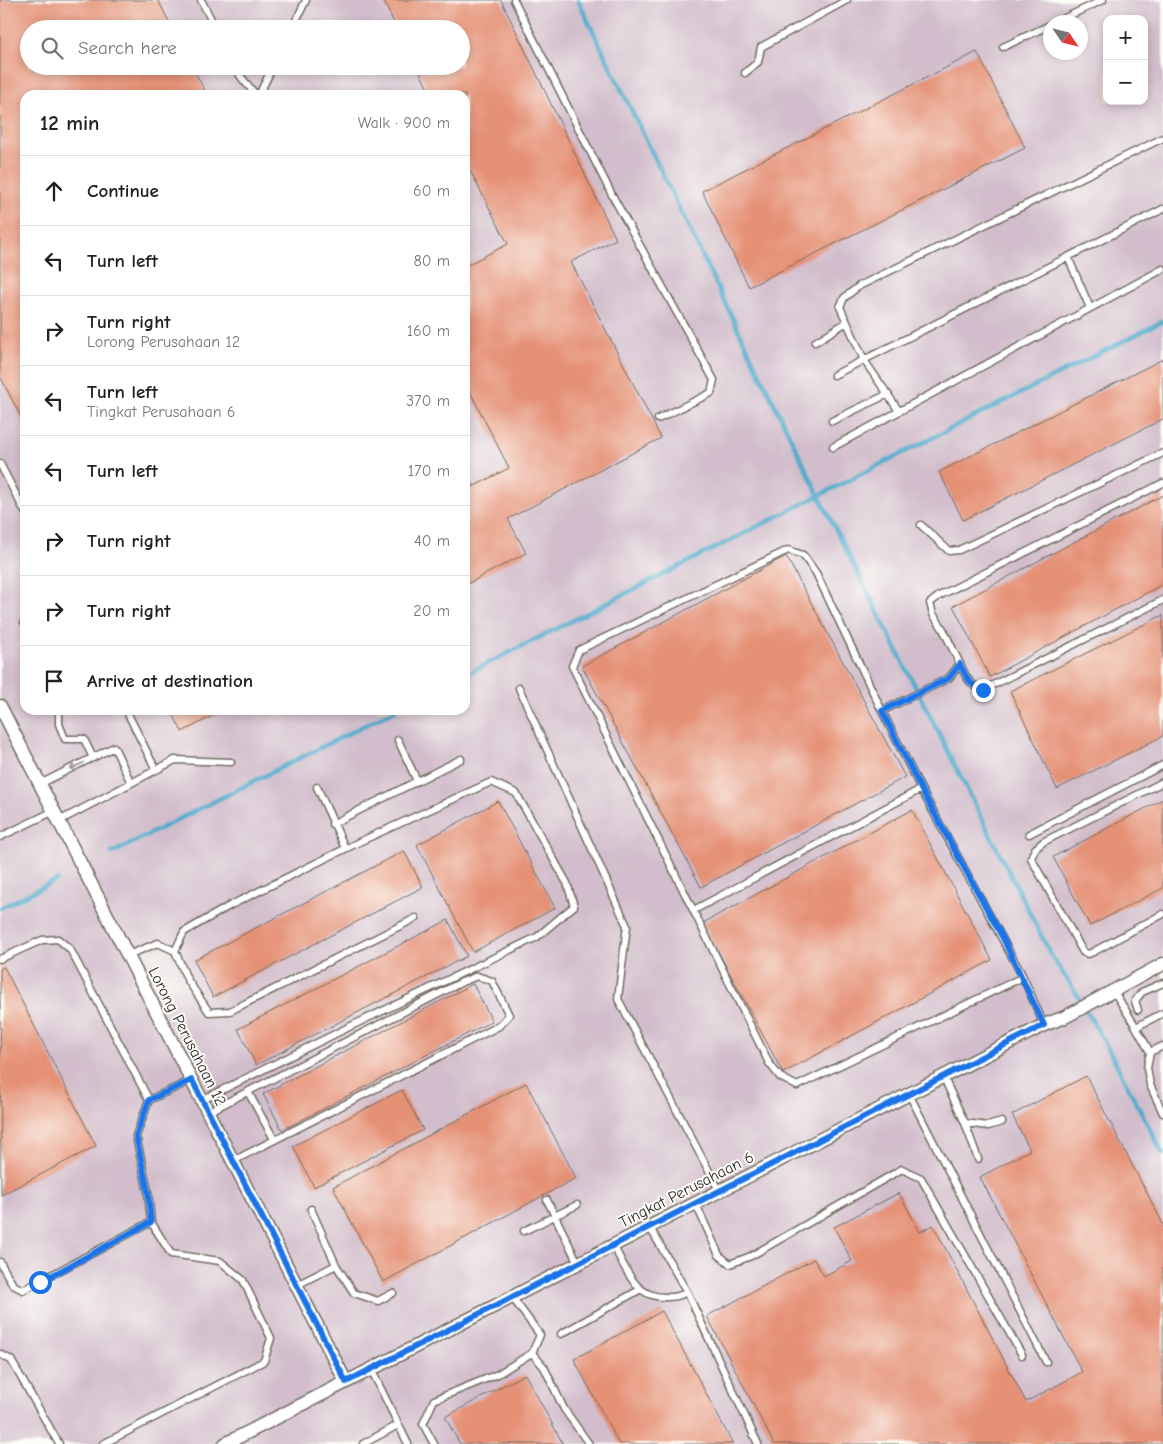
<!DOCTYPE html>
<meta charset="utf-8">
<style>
body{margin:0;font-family:"Comic Neue",sans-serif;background:#f6f6f6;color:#202124}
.controls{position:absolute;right:15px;top:15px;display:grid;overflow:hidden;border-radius:10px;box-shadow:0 2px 8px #0003}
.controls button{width:45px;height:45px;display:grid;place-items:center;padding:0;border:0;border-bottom:1px solid #e0e0e0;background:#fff;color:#202124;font:25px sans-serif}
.compass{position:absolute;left:1043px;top:15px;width:45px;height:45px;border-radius:50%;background:#fff;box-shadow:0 2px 8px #0003;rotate:125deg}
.stop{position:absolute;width:15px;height:15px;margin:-11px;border:4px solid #1a73e8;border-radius:50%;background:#fff}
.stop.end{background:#1a73e8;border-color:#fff;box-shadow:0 1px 5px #0008}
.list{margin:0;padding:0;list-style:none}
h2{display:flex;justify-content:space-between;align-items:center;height:65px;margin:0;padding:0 20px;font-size:21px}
h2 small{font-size:16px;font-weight:400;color:#757577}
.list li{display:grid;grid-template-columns:32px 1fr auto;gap:15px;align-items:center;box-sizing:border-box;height:70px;padding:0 20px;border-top:1px solid #e0e0e0}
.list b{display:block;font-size:19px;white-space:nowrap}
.list p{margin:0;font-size:16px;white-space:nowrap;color:#757577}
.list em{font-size:16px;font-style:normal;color:#757577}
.icon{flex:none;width:28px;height:28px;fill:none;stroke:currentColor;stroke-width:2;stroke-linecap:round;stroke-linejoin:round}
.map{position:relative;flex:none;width:1163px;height:1444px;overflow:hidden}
.search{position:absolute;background:#fff;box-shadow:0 2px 8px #0003;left:20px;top:20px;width:450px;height:55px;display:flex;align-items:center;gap:12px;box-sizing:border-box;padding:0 18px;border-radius:28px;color:#757577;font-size:19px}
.panel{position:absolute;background:#fff;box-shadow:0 2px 8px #0003;left:20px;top:90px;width:450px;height:625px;border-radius:15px}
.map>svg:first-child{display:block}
</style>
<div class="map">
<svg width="1163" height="1444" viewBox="0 0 1163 1444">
<rect width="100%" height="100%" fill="#fdfcf7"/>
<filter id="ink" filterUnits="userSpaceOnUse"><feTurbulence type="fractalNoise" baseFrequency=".02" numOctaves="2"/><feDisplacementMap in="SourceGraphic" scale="10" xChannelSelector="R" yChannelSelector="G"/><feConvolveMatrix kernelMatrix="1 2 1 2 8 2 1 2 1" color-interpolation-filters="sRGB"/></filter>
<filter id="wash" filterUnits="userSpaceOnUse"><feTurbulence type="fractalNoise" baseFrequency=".0096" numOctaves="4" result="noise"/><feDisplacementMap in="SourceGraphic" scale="20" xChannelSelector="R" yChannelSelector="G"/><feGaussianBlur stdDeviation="1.12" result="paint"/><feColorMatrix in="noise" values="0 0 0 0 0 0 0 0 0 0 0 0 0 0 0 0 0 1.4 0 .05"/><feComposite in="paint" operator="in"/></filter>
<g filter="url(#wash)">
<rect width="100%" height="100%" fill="#f4e3c9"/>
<path fill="#d1bdcb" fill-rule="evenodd" d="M0 0H1163V1444H0ZM1107 19H1144V101H1107ZM1050 22H1080V52H1050ZM29 29H461V66H29ZM25 95H465V710H25Z"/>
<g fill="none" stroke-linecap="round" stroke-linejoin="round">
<path stroke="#4eaacc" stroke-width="4.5" d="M578 0 819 496 926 708 1051 955 1078 996 1110 1052 1163 1154
M465 675 1163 321
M112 853 395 710
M0 908 57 880"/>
</g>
<g id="blocks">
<path fill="#e59176" d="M0 0H158L173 29H29V66H192L207 95H25V425L0 376Z
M383 0H501L616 239 571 262 661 438 508 519 526 553 465 585V491L509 468 465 382V266L508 244 465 161V95H431L417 66H461V29H397Z
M977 52 1025 148 749 287 702 191Z
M1163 359V419L963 520 939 472Z
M1163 495V584L990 677 953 606Z
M786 556 905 777 701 887 582 666Z
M1163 615V736L1057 789 1010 691Z
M171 710H224L182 732Z
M1163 799V888L1090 926 1053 857Z
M498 801 555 908 473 952 417 845Z
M912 810 992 960 783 1073 703 923Z
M404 851 423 887 213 997 194 960Z
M448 920 467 956 256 1065 238 1029Z
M4 967 96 1146 1 1195 0 969Z
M473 984 492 1021 282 1130 263 1094Z
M1086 1076 1163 1224V1444H774L707 1316 814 1259 824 1276 852 1261 834 1227 899 1193 920 1232 933 1225 1026 1402 1082 1372 980 1177 1030 1150 1012 1115Z
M526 1083 576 1178 383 1282 333 1187Z
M402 1090 423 1130 314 1187 293 1146Z
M662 1311 733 1444H619L574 1359Z
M525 1374 563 1444H460L445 1417Z"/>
</g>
</g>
<g filter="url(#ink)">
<use href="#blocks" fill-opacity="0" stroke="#716b62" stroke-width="1"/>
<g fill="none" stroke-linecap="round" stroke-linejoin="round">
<g stroke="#716b62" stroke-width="9">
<path id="lane" d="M201 0 216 29
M514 0 612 195 714 380 711 393 658 419
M1056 22 1103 0
M292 29 306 0
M1003 47 1050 25
M235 66 241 77 256 95
M745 73 758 62 761 47 847 0
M259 95 273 66
M1068 257 1090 308
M815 342 847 322
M834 375 1163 209
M899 411 864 360 840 307 844 298 859 286 1163 138
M832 421 888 394
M833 447 1163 269
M0 464 25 512
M465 479 469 485
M921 525 949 551 959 550 1163 453
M24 622 25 623
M960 664C966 677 969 685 983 690L1163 600
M519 688 627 926 618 999 719 1190
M59 710V724L65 739H84L93 758
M126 710 156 770
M882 711 921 789 1023 977 797 1086 780 1077 769 1063 572 666 579 650 788 550 803 555 816 573 882 711 949 678 960 664 943 629 933 614 930 603 939 596 1163 483
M398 740 417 781
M1163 782 1043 842 1035 849 1031 858 1083 952 1088 954 1093 952 1163 914
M40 784 114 747 131 783
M317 787 345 848
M59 821 175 760 231 762
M332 824 461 759
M1029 834 1163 765
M0 837 54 811
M694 910 921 789
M175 951 184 932 231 905 359 842 491 782 516 793 567 883 574 906 537 937 349 1027 202 1100
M128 955 158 943 175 951 187 979 209 1012 230 1011 416 918
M0 959 42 940 58 939 70 949 149 1100
M1023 977 1044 1025
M1113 990 1136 1027 1163 1013
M1138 1010 1135 1001 1142 992 1163 983
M1136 1027 1150 1052 1147 1068 1150 1085 1163 1113
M1150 1052 1163 1046
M943 1076 965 1123 988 1126 1002 1122
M248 1092 274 1139
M909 1094 1046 1362
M208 1112 462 982 477 976 492 981 509 1015 499 1026 233 1161
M965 1123 978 1159
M547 1200 578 1263
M695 1202 719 1255 730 1264 751 1256 902 1169 921 1178 1022 1355
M311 1209 336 1265
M649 1226 687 1292
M524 1231 577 1205
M613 1245C626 1268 634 1297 664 1297 674 1297 678 1297 687 1292L758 1444
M0 1262 13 1285 23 1290 151 1222 148 1192 136 1136 149 1100 192 1080
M297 1285 336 1265 354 1293 378 1301 393 1293
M561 1334 641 1289
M532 1353 544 1367 564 1409 589 1444
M0 1354 11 1360 59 1444
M371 1369 408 1444
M103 1444 264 1361 271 1338 243 1280 220 1261 171 1254 151 1222
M363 1444 398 1425
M434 1444 423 1424 434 1400 498 1374 532 1353 540 1335 512 1297"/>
</g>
<g stroke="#716b62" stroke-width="15">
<path id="street" d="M0 706 346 1382
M225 1444 1044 1025 1065 1017 1163 964"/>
</g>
<use href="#lane" stroke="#fff" stroke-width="6"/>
<use href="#street" stroke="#fff" stroke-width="12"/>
</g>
<defs><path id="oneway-shaft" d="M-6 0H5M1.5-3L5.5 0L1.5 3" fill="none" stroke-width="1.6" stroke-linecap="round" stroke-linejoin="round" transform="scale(1.25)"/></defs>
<use stroke="#a0a0a0" href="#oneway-shaft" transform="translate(77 766) rotate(154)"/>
</g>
<g fill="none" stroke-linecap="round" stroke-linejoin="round" filter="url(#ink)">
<path stroke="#1a73e8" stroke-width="6" d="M40 1282 151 1222 148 1192 136 1136 149 1100 192 1080 346 1382 1044 1025 1003 938 921 789 882 711 949 678 960 664C966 677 969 685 983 690"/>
</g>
<g text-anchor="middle" stroke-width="4" stroke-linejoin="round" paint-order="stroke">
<g font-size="16" fill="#2b2b2b" stroke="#fdfcf7">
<text transform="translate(188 1036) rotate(63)" y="6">Lorong Perusahaan 12</text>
<text transform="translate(686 1189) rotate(-27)" y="6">Tingkat Perusahaan 6</text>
</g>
</g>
</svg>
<div class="controls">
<button>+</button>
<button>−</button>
</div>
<svg class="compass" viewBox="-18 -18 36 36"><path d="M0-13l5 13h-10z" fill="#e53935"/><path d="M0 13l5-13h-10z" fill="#757577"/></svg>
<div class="stop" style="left:40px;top:1282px"></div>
<div class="stop end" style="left:983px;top:690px"></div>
<div class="search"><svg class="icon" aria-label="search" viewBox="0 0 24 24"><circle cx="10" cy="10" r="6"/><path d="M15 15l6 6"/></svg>Search here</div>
<section class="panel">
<h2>12 min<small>Walk · 900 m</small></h2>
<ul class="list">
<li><svg class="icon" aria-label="ahead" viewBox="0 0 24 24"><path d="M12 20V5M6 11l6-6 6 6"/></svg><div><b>Continue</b></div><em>60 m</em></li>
<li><svg class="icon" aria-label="left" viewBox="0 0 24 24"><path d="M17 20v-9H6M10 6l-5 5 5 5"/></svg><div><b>Turn left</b></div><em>80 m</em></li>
<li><svg class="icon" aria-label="right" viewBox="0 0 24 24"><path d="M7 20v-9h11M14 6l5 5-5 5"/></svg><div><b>Turn right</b><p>Lorong Perusahaan 12</p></div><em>160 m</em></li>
<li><svg class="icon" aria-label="left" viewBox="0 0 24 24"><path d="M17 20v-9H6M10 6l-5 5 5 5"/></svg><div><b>Turn left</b><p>Tingkat Perusahaan 6</p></div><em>370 m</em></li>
<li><svg class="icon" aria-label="left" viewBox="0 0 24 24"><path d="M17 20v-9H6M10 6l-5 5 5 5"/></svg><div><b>Turn left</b></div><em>170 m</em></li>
<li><svg class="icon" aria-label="right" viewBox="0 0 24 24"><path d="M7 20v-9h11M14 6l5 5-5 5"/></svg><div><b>Turn right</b></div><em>40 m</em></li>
<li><svg class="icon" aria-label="right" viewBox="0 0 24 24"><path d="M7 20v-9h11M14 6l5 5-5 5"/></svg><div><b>Turn right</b></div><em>20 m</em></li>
<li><svg class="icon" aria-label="arrive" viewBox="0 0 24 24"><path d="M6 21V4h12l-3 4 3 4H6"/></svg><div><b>Arrive at destination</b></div></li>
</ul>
</section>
</div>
